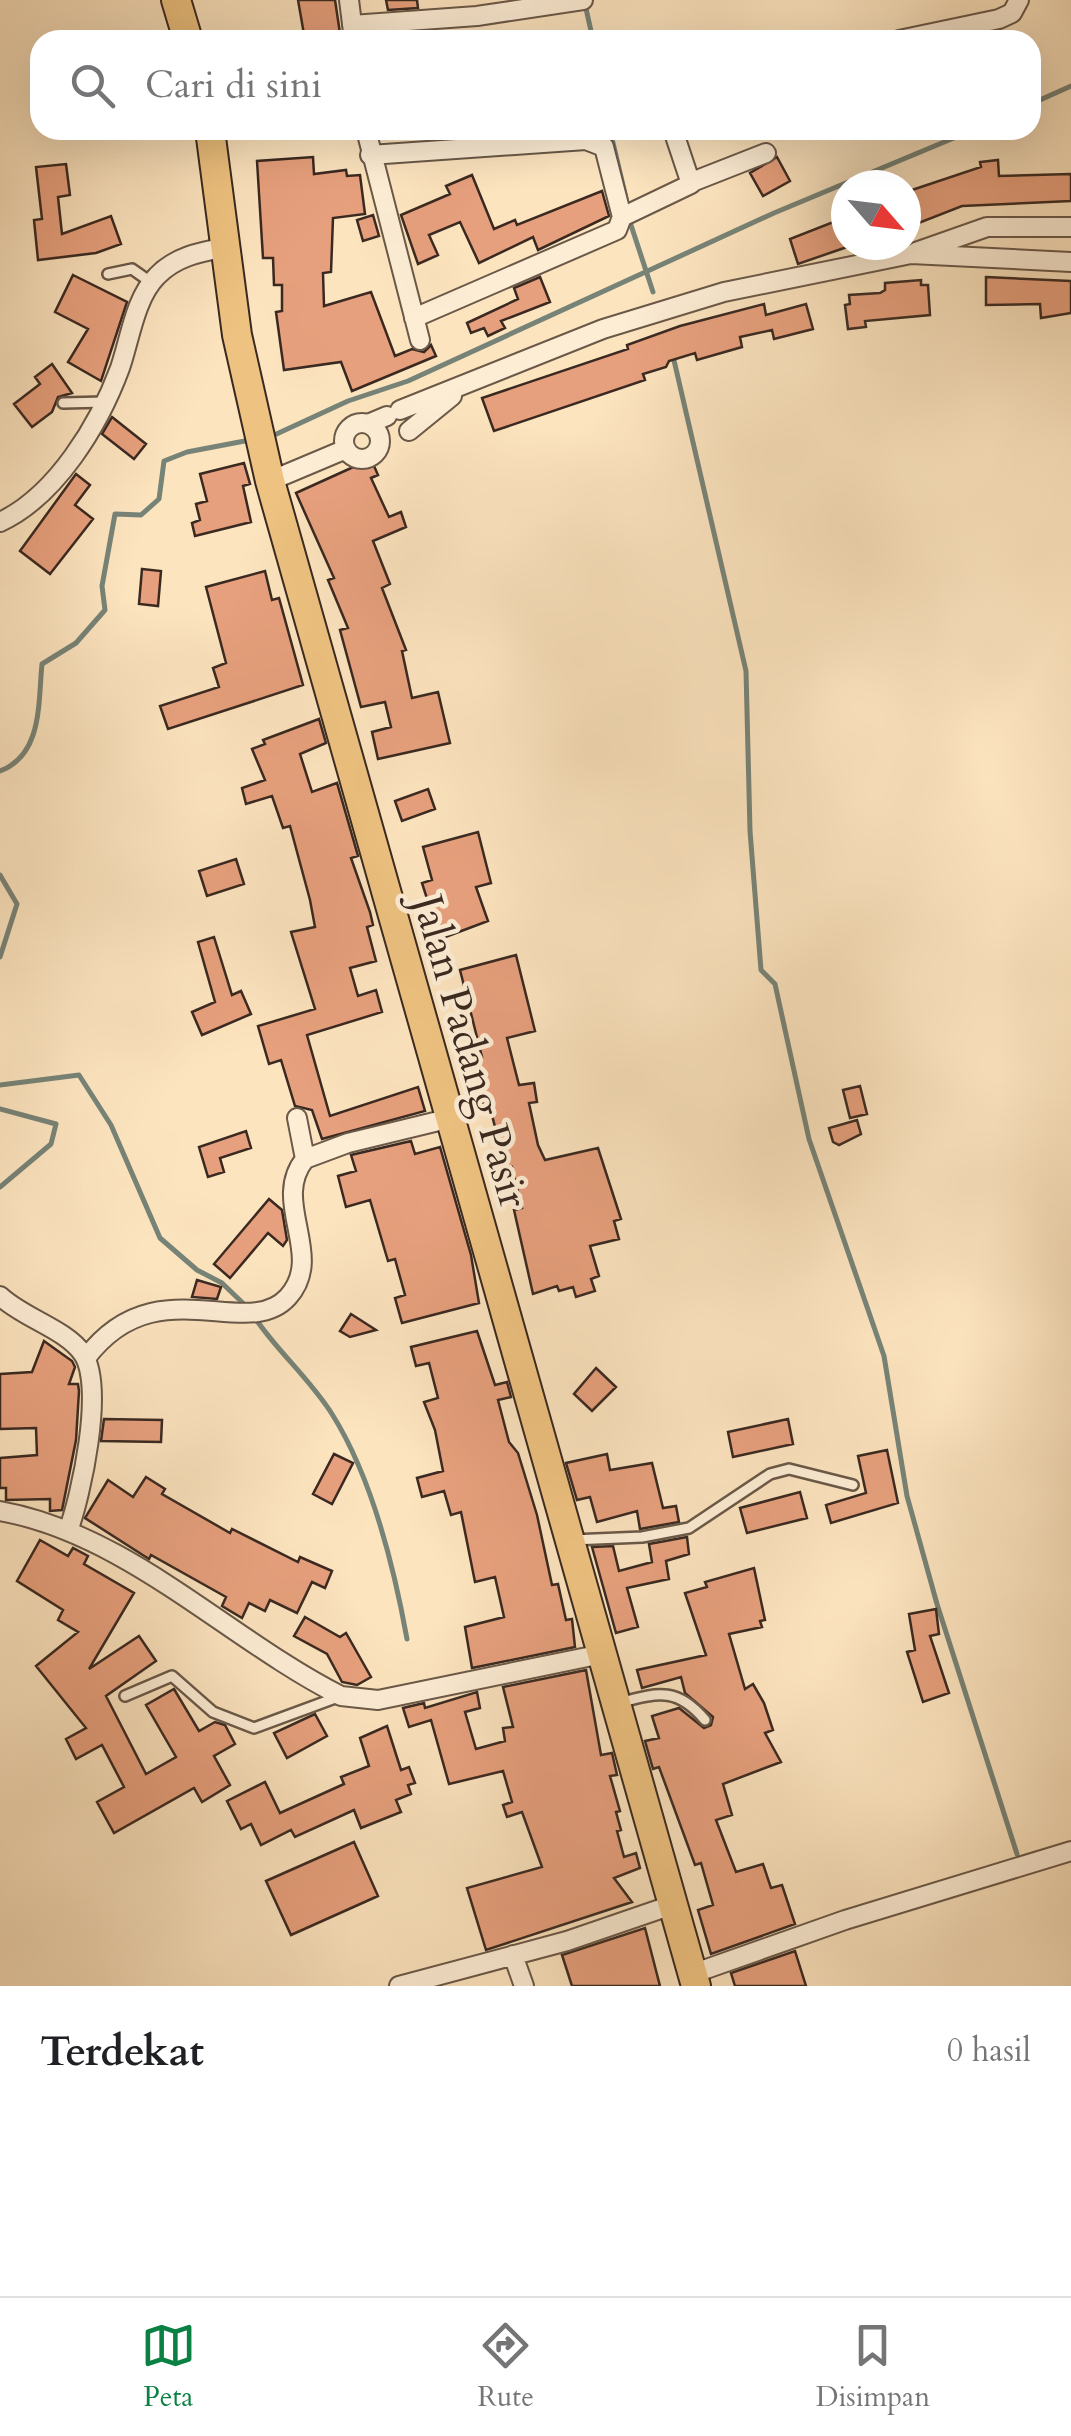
<!DOCTYPE html>
<html lang="id">
<style>
body{margin:0;font-family:Cardo,serif;background:#f6f6f6;color:#202124}
.compass{position:absolute;left:831px;top:170px;width:90px;height:90px;border-radius:50%;background:#fff;box-shadow:0 10px 40px #0002;rotate:118deg}
.list{margin:0;padding:0;list-style:none}
h2{display:flex;justify-content:space-between;align-items:center;height:130px;margin:0;padding:0 40px;font-size:42px}
h2 small{font-size:32px;font-weight:400;color:#757577}
.icon{flex:none;width:55px;height:55px;fill:none;stroke:currentColor;stroke-width:2;stroke-linecap:round;stroke-linejoin:round}
.map{position:relative;flex:none;width:1071px;height:1986px;overflow:hidden}
.search{position:absolute;background:#fff;box-shadow:0 10px 40px #0002;left:30px;right:30px;top:30px;height:110px;display:flex;align-items:center;gap:25px;box-sizing:border-box;padding:0 35px;border-radius:30px;color:#757577;font-size:38px}
.sheet{height:310px;background:#fff}
nav{display:flex;justify-content:space-around;align-items:center;box-sizing:border-box;height:140px;border-top:2px solid #e0e0e0;background:#fff;font-size:28px;color:#757577}
nav a{display:grid;justify-items:center;gap:5px}
nav .on{color:#0b8043}
.map>svg:first-child{display:block}
</style>
<div class="map">
<svg width="1071" height="1986" viewBox="0 0 1071 1986">
<rect width="100%" height="100%" fill="#fce4bf"/>
<filter id="stains"><feTurbulence type="fractalNoise" baseFrequency=".002" numOctaves="4"/><feColorMatrix values="0 0 0 0 .2 0 0 0 0 .09 0 0 0 0 .02 0 0 0 .5 -.17"/></filter>
<radialGradient id="worn" r=".72"><stop offset=".6" stop-color="#630" stop-opacity="0"/><stop offset="1" stop-color="#630" stop-opacity=".3"/></radialGradient>
<g fill="none" stroke-linecap="round" stroke-linejoin="round">
<path stroke="#778377" stroke-width="5" d="M585 4 593 40
M1031 104 1071 86
M610 130 626 198
M629 219 653 292
M673 356 746 671 750 831 761 970 775 984 809 1139 884 1356 907 1496 937 1604 1017 1854
M270 437 348 401 408 381 774 213 973 130
M0 771C43 755 38 702 42 664L76 643 105 610 102 586 115 514 141 515 159 499 164 461 187 452 250 440
M0 875 17 904 0 957
M0 1085 79 1075 111 1125 160 1238 197 1270 222 1283 249 1309
M0 1109 56 1124 51 1144 0 1187
M255 1318C278 1352 309 1378 332 1414 371 1476 394 1567 407 1639"/>
</g>
<path fill="#e7a07d" stroke="#3a2921" stroke-width="2.5" d="M298 0H335L341 40H305Z
M386 0H417L418 8 388 10Z
M313 157 314 174 346 170 347 176 360 175 365 214 333 218 331 272 323 273 324 306 371 292 395 356 412 349 424 352 431 345 436 356 352 391 341 362 284 370 276 312 282 311V285H274L273 258H263L257 161Z
M777 157 790 181 763 196 750 173Z
M998 160 999 176 1071 174V201L962 206 906 228V192L981 167 980 162Z
M66 164 70 195 58 197 62 234 111 216 121 244 96 253 38 260 34 220 42 219 36 167Z
M472 175 494 229 515 220 517 225 602 191 609 216 538 250 533 237 479 263 460 222 429 235 438 255 418 264 401 215 450 194 446 186Z
M373 215 379 236 363 241 357 220Z
M846 217 847 247 798 264 790 239Z
M73 275 127 302 101 381 68 362 88 329 55 312Z
M540 277 550 302 501 321 505 328 488 336 484 328 471 333 467 323 518 299 514 288Z
M986 277 1071 281V313L1041 318 1040 304 986 305Z
M921 280V285H928L930 315 865 321 866 327 848 329 845 305 850 304 849 295 880 293 885 290V283Z
M764 304 766 315 806 304 813 329 774 339 772 330 740 337 742 347 697 360 695 353 669 361 666 367 643 374 645 380 494 431 482 398 628 349 627 345 680 326Z
M52 364 72 393 58 397 52 412 32 427 14 404 40 384 35 377Z
M112 417 146 444 134 459 102 434Z
M371 459 378 475 371 478 389 517 401 512 406 527 373 541 390 584 382 588 406 650 402 651 412 698 438 692 450 743 378 759 372 732 391 727 385 702 361 707 340 630 348 628 328 580 334 578 296 493Z
M244 463 250 484 243 486 251 522 195 536 192 523 200 520 196 504 207 501 200 474Z
M76 474 90 485 75 505 93 519 50 574 20 551Z
M142 569 161 571 158 606 139 604Z
M265 571 272 600 279 598 303 685 168 729 160 706 219 687 213 668 226 663 206 587Z
M319 719 326 743 300 754 312 792 337 783 358 856 351 858 370 912 373 925 367 927 376 961 350 968 358 996 376 990 382 1012 307 1035 330 1116 418 1087 425 1111 322 1139 312 1110 295 1106 281 1060 269 1064 258 1026 315 1009 291 932 315 927 310 900 290 826 283 828 272 796 246 804 242 788 265 780 252 749 265 744 263 740Z
M428 789 435 809 402 821 395 801Z
M478 832 491 883 476 887 488 921 440 939 422 883 432 880 423 847Z
M236 859 244 884 207 896 199 871Z
M214 937 232 995 241 991 251 1014 202 1035 192 1012 215 1002 198 942Z
M516 955 535 1031 507 1038 519 1085 534 1083 537 1102 529 1103 538 1145 545 1160 598 1148 621 1219 614 1221 619 1239 590 1246 599 1276 591 1279 595 1291 576 1297 573 1287 559 1291 557 1286 533 1294 514 1210 522 1208 512 1167 506 1168 490 1108 484 1109 474 1059 482 1057 460 970Z
M860 1086 867 1114 850 1118 843 1090Z
M857 1120 861 1134 839 1145 833 1142 829 1128Z
M246 1131 251 1148 220 1158 224 1172 208 1177 199 1147Z
M411 1141 415 1154 440 1147 471 1255 479 1303 402 1323 395 1298 405 1295 395 1259 388 1261 370 1200 346 1207 338 1176 356 1171 351 1155Z
M269 1199 282 1210 287 1240 283 1246 268 1233 230 1278 214 1264Z
M197 1280 221 1287 217 1299 192 1297Z
M351 1314 376 1330 350 1337 340 1331Z
M477 1331 495 1385 507 1382 511 1397 498 1400 509 1442 518 1453 537 1515 552 1585 558 1584 566 1620 572 1619 575 1647 472 1668 465 1627 504 1617 495 1577 475 1582 461 1512 451 1515 444 1491 422 1497 417 1478 443 1471 435 1430 424 1402 438 1398 429 1363 416 1366 411 1347Z
M44 1341 72 1361 75 1367 69 1384H78L79 1391 76 1440 62 1510 50 1511V1499L6 1500V1488H0V1458L37 1455 36 1428 0 1429V1374L32 1372Z
M596 1368 616 1387 592 1411 574 1394Z
M104 1419 162 1420 161 1442 101 1441Z
M788 1419 793 1444 733 1457 728 1432Z
M887 1450 898 1503 831 1523 826 1505 866 1493 858 1456Z
M334 1454 353 1463 332 1504 313 1494Z
M607 1454 610 1470 652 1463 663 1508 676 1506 679 1522 640 1529 637 1511 597 1522 590 1497 577 1500 566 1463Z
M146 1477 165 1489 162 1494 230 1533 232 1529 298 1562 300 1557 332 1571 325 1588 312 1582 297 1613 270 1600 265 1611 249 1603 242 1618 222 1606 226 1597 151 1555 149 1559 85 1518 108 1480 133 1497Z
M800 1492 807 1518 747 1533 740 1508Z
M687 1537 689 1554 666 1561 669 1579 627 1588 638 1627 616 1633 592 1547 613 1546 619 1571 652 1562 649 1544Z
M40 1540 68 1556 73 1548 88 1556 84 1564 134 1593 89 1669 139 1636 156 1661 106 1696 146 1774 176 1757 146 1705 174 1689 199 1731 215 1722 225 1725 235 1744 214 1756 230 1785 202 1802 194 1788 114 1833 97 1802 124 1787 102 1745 76 1759 66 1739 86 1728 36 1666 78 1632 58 1620 63 1610 17 1581Z
M754 1568 765 1620 760 1621 762 1627 729 1634 745 1689 753 1684 764 1703 773 1730 765 1733 781 1762 723 1784 732 1815 716 1820 736 1872 763 1864 771 1888 782 1885 795 1924 711 1954 698 1910 713 1905 701 1863 695 1865 659 1767 653 1769 645 1741 659 1738 652 1716 679 1708 704 1728 711 1725 713 1717 685 1693 681 1677 642 1688 637 1670 706 1655 685 1593 707 1587 705 1582Z
M936 1609 939 1634 930 1636 949 1693 923 1702 907 1652 915 1650 909 1614Z
M305 1617 340 1637 346 1633 371 1677 357 1685 342 1682 327 1654 294 1636Z
M586 1670 601 1755 612 1753 617 1775 610 1776 620 1811 616 1812 621 1830 617 1831 624 1857 636 1853 640 1868 614 1878 632 1902 486 1950 467 1888 542 1867 522 1812 507 1817 503 1805 512 1802 503 1771 449 1784 431 1720 409 1727 403 1708 424 1703 425 1708 477 1692 480 1708 465 1712 476 1749 505 1741 503 1728 513 1727 503 1687Z
M315 1714 327 1736 287 1758 274 1733Z
M387 1726 401 1770 409 1767 415 1783 408 1785 411 1794 396 1800 401 1812 361 1828 354 1810 295 1837 291 1830 261 1845 251 1824 241 1829 227 1801 265 1782 280 1813 344 1784 341 1777 369 1766 360 1738Z
M354 1842 378 1896 291 1935 266 1881Z
M645 1928 660 1986H572L562 1955Z
M795 1951 806 1986H735L731 1973Z"/>
<g fill="none" stroke-linecap="round" stroke-linejoin="round">
<g stroke="#6a5848" stroke-width="14">
<path id="service" d="M108 274 132 269 152 283
M63 403 105 402
M572 1540 642 1537 689 1528 770 1474 789 1469 853 1485
M125 1696 172 1676 213 1712 254 1728 338 1697
M622 1702C660 1692 678 1688 705 1720"/>
</g>
<g stroke="#6a5848" stroke-width="22">
<path id="minor" d="M349 0 354 40
M352 25 477 16 583 0
M899 40 999 19 1012 13 1019 0
M366 130 420 340
M370 155 586 140 604 147 622 217 617 230 414 318
M692 182 766 153
M622 217 691 184 673 130
M916 252 987 227H1071
M400 410 603 329 724 292 911 254 1071 262
M344 441a18 18 0 1 1 36 0a18 18 0 1 1-36 0Z
M368 424 387 416
M409 431 452 396
M270 481 346 449
M0 522C56 496 99 425 120 368 130 339 135 298 157 276 176 256 201 252 227 247
M297 1118 305 1159
M0 1296C23 1318 66 1329 83 1354 105 1387 81 1496 68 1531
M86 1358C156 1265 246 1343 288 1297 326 1255 270 1202 305 1159L348 1143 451 1118
M0 1511C128 1534 228 1639 341 1696L378 1700 602 1654
M513 1955 524 1986
M692 1974 845 1920 1071 1851
M399 1986 567 1941 672 1905"/>
</g>
<g stroke="#3a2921" stroke-width="32">
<path id="trunk" d="M176 0 188 40
M210 130 237 335 270 481 696 1986"/>
</g>
<use href="#service" stroke="#fdedd5" stroke-width="9"/>
<use href="#minor" stroke="#fdedd5" stroke-width="18"/>
<use href="#trunk" stroke="#eec280" stroke-width="28"/>
</g>
<g text-anchor="middle" stroke-width="9" stroke-linejoin="round" paint-order="stroke">
<g font-size="42" fill="#3a2921" stroke="#fdedd5">
<text transform="translate(472 1051) rotate(74)" y="15">Jalan Padang Pasir</text>
</g>
</g>
<rect width="100%" height="100%" filter="url(#stains)"/>
<rect width="100%" height="100%" fill="url(#worn)"/>
</svg>
<svg class="compass" viewBox="-18 -18 36 36"><path d="M0-13l5 13h-10z" fill="#e53935"/><path d="M0 13l5-13h-10z" fill="#757577"/></svg>
<div class="search"><svg class="icon" aria-label="search" viewBox="0 0 24 24"><circle cx="10" cy="10" r="6"/><path d="M15 15l6 6"/></svg>Cari di sini</div>
</div>
<section class="sheet">
<h2>Terdekat<small>0 hasil</small></h2>
<ul class="list">
</ul>
</section>
<nav>
<a class="on"><svg class="icon" aria-label="map" viewBox="0 0 24 24"><path d="M3 6l6-2 6 2 6-2v14l-6 2-6-2-6 2zM9 4v14M15 6v14"/></svg>Peta</a>
<a><svg class="icon" aria-label="directions" viewBox="0 0 24 24"><path d="M12 3l9 9-9 9-9-9zM9 14v-3h6M13 9l2 2-2 2"/></svg>Rute</a>
<a><svg class="icon" aria-label="saved" viewBox="0 0 24 24"><path d="M7 4h10v16l-5-4-5 4z"/></svg>Disimpan</a>
</nav>
